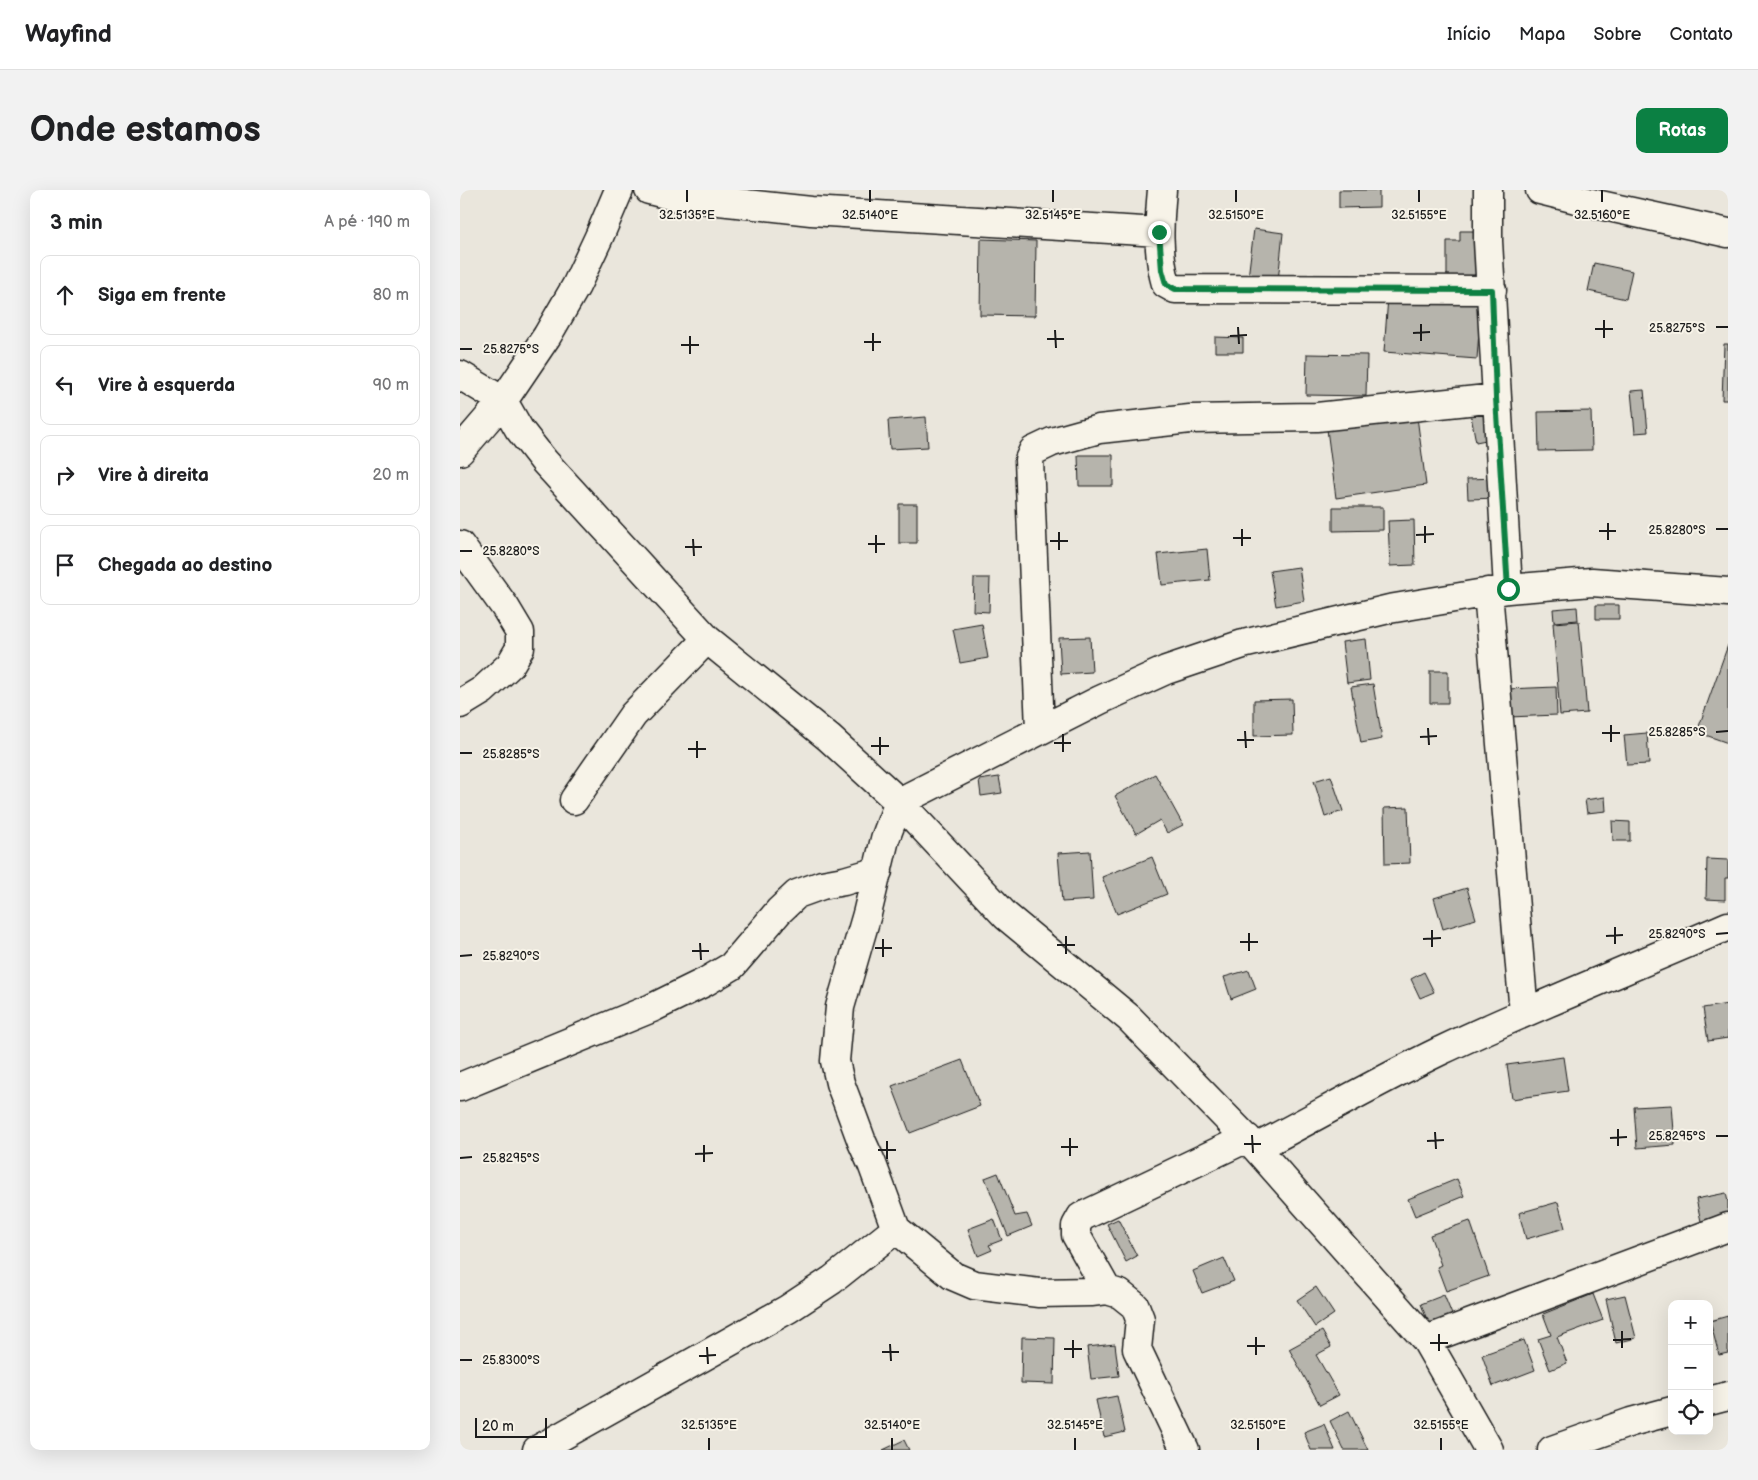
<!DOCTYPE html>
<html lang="pt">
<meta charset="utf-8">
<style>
body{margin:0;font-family:"Balsamiq Sans",sans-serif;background:#f2f2f2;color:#202124}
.controls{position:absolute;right:15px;bottom:15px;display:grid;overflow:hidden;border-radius:10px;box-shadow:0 5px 20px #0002}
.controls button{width:45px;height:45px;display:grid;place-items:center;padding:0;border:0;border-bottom:1px solid #e0e0e0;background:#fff;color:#202124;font:25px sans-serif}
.scale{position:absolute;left:15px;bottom:12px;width:72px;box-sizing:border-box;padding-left:5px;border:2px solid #1c1c1c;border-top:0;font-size:14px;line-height:18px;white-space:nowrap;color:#1c1c1c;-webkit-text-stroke:4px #f7f3e8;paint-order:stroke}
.stop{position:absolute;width:15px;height:15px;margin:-11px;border:4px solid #0b8043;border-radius:50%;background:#fff}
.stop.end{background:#0b8043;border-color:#fff;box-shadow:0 1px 5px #0008}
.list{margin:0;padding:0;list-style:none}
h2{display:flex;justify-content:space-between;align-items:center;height:65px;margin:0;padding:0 20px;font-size:21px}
h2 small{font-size:16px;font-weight:400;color:#757577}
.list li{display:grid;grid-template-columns:32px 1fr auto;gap:15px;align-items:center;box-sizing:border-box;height:80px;margin:0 10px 10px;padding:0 10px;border:1px solid #e0e0e0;border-radius:10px}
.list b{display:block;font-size:19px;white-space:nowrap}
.list em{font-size:16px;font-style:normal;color:#757577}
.icon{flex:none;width:28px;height:28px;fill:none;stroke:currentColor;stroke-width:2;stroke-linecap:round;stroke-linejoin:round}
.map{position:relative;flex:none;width:1268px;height:1260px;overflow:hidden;border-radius:10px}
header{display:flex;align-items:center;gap:30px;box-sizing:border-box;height:70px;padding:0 25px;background:#fff;border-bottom:1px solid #e0e0e0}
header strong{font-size:24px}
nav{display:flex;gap:28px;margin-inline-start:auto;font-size:18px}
.intro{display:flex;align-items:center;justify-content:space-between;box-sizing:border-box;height:120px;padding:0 30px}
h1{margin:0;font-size:35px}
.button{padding:12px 22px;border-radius:10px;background:#0b8043;color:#fff;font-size:18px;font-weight:700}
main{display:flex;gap:30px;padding:0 30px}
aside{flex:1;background:#fff;border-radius:10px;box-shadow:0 5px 20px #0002}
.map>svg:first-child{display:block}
</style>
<header>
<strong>Wayfind</strong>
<nav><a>Início</a><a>Mapa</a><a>Sobre</a><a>Contato</a></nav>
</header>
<div class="intro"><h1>Onde estamos</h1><a class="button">Rotas</a></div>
<main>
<aside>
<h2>3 min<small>A pé · 190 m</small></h2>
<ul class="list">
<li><svg class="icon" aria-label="ahead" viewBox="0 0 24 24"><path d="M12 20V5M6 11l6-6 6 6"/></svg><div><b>Siga em frente</b></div><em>80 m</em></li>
<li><svg class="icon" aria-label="left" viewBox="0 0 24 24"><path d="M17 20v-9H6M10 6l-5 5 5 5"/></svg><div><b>Vire à esquerda</b></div><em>90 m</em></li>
<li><svg class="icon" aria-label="right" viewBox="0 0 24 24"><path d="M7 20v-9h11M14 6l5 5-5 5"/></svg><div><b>Vire à direita</b></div><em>20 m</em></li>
<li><svg class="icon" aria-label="arrive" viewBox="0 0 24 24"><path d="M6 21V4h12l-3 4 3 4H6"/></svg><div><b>Chegada ao destino</b></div></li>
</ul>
</aside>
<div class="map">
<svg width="1268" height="1260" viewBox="0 0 1268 1260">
<rect width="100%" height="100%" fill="#eae6dc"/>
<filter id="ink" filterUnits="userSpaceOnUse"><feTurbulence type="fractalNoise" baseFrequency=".02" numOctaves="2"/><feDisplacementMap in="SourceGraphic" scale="10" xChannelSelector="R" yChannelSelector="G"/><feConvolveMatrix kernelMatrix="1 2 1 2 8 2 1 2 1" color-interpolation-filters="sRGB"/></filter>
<g filter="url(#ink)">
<path fill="#b6b4ac" stroke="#1c1c1c" d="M879 0H919V17L879 18Z
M794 39 823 43 818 91 788 88Z
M1000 41H1023L1029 97H987V51H1000Z
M521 49 576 51 575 126 520 125Z
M1134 73 1172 81 1166 109 1128 101Z
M928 107 1021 114 1017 169 924 162Z
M755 147 783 148V162H755Z
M1264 154H1268V210H1262Z
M847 164 907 165 906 206 846 205Z
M1184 200 1188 242 1175 243 1171 201Z
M1030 218 1036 248 1016 252 1010 221Z
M1131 221 1132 260 1079 261 1078 222Z
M466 227 468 257 430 259 428 230Z
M957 227 966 295 876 308 867 239Z
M618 265H653V296H619Z
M1038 288 1039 308 1008 309 1007 289Z
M439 314H457V353H439Z
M873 317H923V340L873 341Z
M954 330 955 375 930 376 928 331Z
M747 359 750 390 702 395 698 364Z
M839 377 844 411 816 416 810 381Z
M514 388H530L529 422 513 421Z
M1136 415H1159V429H1136Z
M1117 417 1118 430 1094 432 1093 419Z
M1119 431 1127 523 1100 525 1093 433Z
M522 434 528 468 500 473 493 439Z
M630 447 632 482 601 484 599 448Z
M906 449 910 490 887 493 882 452Z
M1268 455V553L1237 542Z
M970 481H988V513H970Z
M913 494 922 549 901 553 891 497Z
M1096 497 1097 525 1049 527 1047 499Z
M832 509 833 545 794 546V510Z
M1187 543 1189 574 1167 575 1164 545Z
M695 584 723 635 707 643 700 630 676 644 655 606Z
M871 586 883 621 865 627 854 591Z
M539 587 542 603 521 606 519 590Z
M1145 607 1146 621 1127 623 1125 610Z
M948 617 950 673 925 674 924 618Z
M1152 631 1170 632V651H1153Z
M630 661 633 710 602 712 598 663Z
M692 667 707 704 657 724 642 687Z
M1247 669 1268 670V688H1265V710L1246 709Z
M1007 698 1016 729 983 739 974 708Z
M789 780 796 799 771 809 764 787Z
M964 782 974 802 960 808 951 789Z
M1268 814V848L1248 851 1243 818Z
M1103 867 1108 901 1052 909 1047 875Z
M502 870 520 916 450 943 432 896Z
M1212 915 1215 955 1177 958 1174 917Z
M538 983 555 1026 567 1024 572 1036 548 1046 525 988Z
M997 989 1004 1006 955 1026 948 1009Z
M1266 1003 1268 1012V1031L1243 1040 1236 1009Z
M1098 1012 1105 1038 1066 1049 1059 1023Z
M534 1029 542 1050 529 1055 532 1060 518 1066 508 1039Z
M658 1029 677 1066 666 1072 647 1034Z
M1010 1031 1029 1086 986 1101 977 1077 981 1075 970 1045Z
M764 1068 774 1091 742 1103 733 1081Z
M856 1097 874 1124 855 1137 837 1110Z
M1133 1104 1143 1130 1097 1147 1107 1173 1090 1180 1078 1149 1091 1145 1083 1124Z
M984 1105 993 1127 969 1135 961 1114Z
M1165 1105 1176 1148 1156 1153 1146 1109Z
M1268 1126V1163L1259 1165 1250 1131Z
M862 1141 871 1157 856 1165 879 1205 860 1215 829 1159Z
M562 1147 595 1148 594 1194 561 1193Z
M1064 1150 1075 1180 1033 1196 1022 1165Z
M655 1154 659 1186 631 1189 627 1157Z
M657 1206 665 1242 644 1247 636 1210Z
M889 1221 908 1260H884L870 1231Z
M864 1234 875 1260H851L844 1242Z
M444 1250 449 1260H423Z"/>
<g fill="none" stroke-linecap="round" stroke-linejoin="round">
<g stroke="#1c1c1c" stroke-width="31">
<path id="minor" d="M189 0 213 6 351 21 699 42
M702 0C699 32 697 63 706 94L715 99 1032 100
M1028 0V51L1048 399
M1080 0 1140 15 1268 43
M0 185 43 211 59 239 84 271 247 449 369 548 439 612 546 726 669 828 796 958 966 1150 1029 1260
M0 261 43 211 87 146 116 96 139 47 159 0
M0 355 45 417 60 442V458L50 475 23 500 0 514
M1028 402 1064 823
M580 539 569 270 573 261 592 252 639 239 730 229 857 227 1036 208
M114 610 173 525 247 449
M0 897 192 818 245 792 272 776 319 721 337 704 362 695 384 691 418 681
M796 958C857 926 918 891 980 861 1075 816 1172 778 1268 736
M436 1039 493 1086 514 1095 579 1103 631 1102 647 1100 660 1104 675 1116 680 1129 677 1159 725 1260
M647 1100 616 1045V1036L621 1027 787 948
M966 1150 1268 1037
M1249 1211 1268 1206
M77 1260 328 1119 372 1090 436 1039 412 974 402 952 388 914 380 893 375 871 380 817 407 724 425 649 439 612 640 510 706 480 783 454 929 419 1048 399 1132 392 1268 402
M1092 1260 1171 1232 1212 1221"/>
</g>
<use href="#minor" stroke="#f7f3e8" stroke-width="28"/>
</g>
</g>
<g fill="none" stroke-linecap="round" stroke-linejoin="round" filter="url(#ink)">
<path stroke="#0b8043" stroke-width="6" d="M699 42 702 80 706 94 715 99 1032 100 1036 208 1048 399"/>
</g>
<path fill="none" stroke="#1c1c1c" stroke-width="2" d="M227 0V12M410 0V12M593 0V12M776 0V12M959 0V12M1142 0V12M1144 130V148M961 134V151M778 137 779 154M1256 137H1268M1135 139H1153M595 140 596 158M413 143V161M953 143 970 142M230 146V164M770 146 787 145M587 149H604M404 152H421M221 155H239M0 159H12M1148 333V350M965 336V353M782 339V356M1256 339H1268M1139 341H1156M599 342V360M416 345V363M956 345 974 344M773 348H791M233 349 234 366M590 351H608M408 354H425M225 357H242M0 361H12M1151 535V552M968 538 969 555M785 541 786 558M1256 542 1268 541M1142 543H1160M603 544V562M420 547V565M960 547 977 546M777 550H794M237 551V568M594 553H611M411 556H429M228 559H246M0 563H12M1155 737V754M972 740V757M789 743V761M1256 744 1268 743M606 746V764M1146 746 1163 745M423 749V767M963 749 981 748M780 752H798M240 753 241 770M597 755H615M415 758H432M232 761H249M0 766 12 765M1158 939V956M975 942 976 959M792 945 793 963M1256 946H1268M610 948V966M1150 948 1167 947M427 951V969M967 951 984 950M784 954H801M244 955V972M601 957H618M418 960H436M235 964 253 963M0 968 12 967M1162 1141V1158M979 1144V1161M796 1147V1165M613 1150V1168M1153 1150 1171 1149M970 1153H988M430 1154 431 1171M787 1156H805M247 1157 248 1174M604 1159H622M422 1162H439M239 1166 256 1165M0 1170H12M249 1248V1260M432 1248V1260M615 1248V1260M798 1248V1260M981 1248V1260"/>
<g font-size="12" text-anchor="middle" fill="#1c1c1c" stroke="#f7f3e8" stroke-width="4" stroke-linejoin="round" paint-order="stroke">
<text x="227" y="29">32.5135°E</text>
<text x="410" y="29">32.5140°E</text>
<text x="593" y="29">32.5145°E</text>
<text x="776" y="29">32.5150°E</text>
<text x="959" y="29">32.5155°E</text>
<text x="1142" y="29">32.5160°E</text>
<text x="1217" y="142">25.8275°S</text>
<text x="51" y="163">25.8275°S</text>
<text x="1217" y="344">25.8280°S</text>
<text x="51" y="365">25.8280°S</text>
<text x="1217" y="546">25.8285°S</text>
<text x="51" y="568">25.8285°S</text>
<text x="1217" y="748">25.8290°S</text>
<text x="51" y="770">25.8290°S</text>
<text x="1217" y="950">25.8295°S</text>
<text x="51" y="972">25.8295°S</text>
<text x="51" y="1174">25.8300°S</text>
<text x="249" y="1239">32.5135°E</text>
<text x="432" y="1239">32.5140°E</text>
<text x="615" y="1239">32.5145°E</text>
<text x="798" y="1239">32.5150°E</text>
<text x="981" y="1239">32.5155°E</text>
</g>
</svg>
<div class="controls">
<button>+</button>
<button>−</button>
<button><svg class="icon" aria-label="locate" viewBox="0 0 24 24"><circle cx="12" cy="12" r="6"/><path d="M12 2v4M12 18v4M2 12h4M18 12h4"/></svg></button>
</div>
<div class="scale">20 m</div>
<div class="stop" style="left:1048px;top:399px"></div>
<div class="stop end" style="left:699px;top:42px"></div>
</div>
</main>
